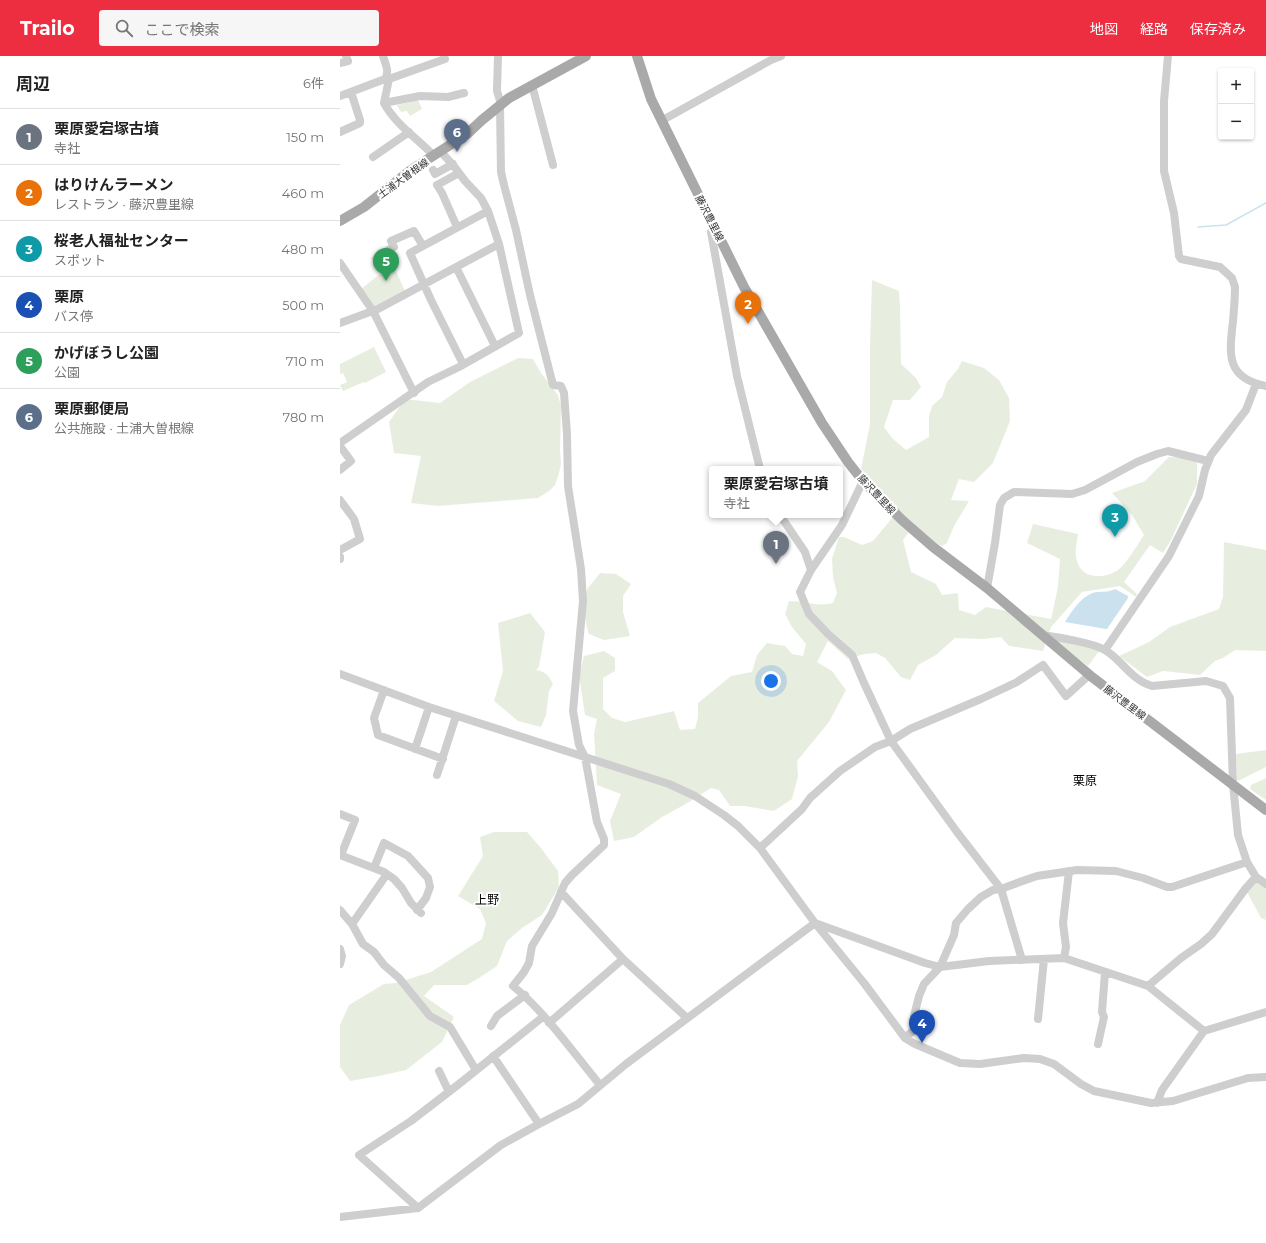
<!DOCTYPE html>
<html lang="ja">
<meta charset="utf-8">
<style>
body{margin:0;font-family:Montserrat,"Noto Sans JP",sans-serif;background:#f6f6f6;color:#222}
.controls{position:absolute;right:12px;top:12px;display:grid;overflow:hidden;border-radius:4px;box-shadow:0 1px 3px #0004}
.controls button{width:36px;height:36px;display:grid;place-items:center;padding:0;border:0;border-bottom:1px solid #e0e0e0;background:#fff;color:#222;font:20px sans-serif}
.you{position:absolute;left:431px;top:625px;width:14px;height:14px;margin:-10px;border:3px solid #fff;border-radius:50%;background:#1a73e8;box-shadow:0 0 0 6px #1a73e833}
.badge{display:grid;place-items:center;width:26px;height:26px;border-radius:50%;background:#ed2e41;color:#fff;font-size:13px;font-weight:700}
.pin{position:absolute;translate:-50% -33px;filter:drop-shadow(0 1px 2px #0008)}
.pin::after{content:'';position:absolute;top:21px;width:14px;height:12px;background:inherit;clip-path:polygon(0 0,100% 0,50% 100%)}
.popup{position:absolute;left:369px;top:410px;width:134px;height:52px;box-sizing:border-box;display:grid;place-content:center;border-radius:4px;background:#fff;filter:drop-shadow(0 1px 3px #0005);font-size:13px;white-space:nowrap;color:#767676}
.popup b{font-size:15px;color:#222}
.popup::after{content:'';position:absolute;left:50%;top:100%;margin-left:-8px;border:8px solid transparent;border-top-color:#fff}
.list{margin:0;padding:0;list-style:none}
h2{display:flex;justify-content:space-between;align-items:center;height:52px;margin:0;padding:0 16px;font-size:17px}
h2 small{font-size:13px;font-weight:400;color:#767676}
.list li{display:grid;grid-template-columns:26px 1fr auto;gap:12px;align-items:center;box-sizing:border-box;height:56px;padding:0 16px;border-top:1px solid #e0e0e0}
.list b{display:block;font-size:15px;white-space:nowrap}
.list p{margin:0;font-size:13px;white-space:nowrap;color:#767676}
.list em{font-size:13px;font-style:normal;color:#767676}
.icon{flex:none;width:22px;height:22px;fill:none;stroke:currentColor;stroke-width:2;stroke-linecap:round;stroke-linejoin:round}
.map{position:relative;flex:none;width:926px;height:1187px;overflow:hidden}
header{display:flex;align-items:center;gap:24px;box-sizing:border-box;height:56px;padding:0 20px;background:#ed2e41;color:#fff}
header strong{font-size:19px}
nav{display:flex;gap:22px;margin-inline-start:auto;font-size:14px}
.search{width:280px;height:36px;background:#f6f6f6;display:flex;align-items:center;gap:10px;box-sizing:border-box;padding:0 14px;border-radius:4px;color:#767676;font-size:15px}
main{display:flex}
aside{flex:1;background:#fff}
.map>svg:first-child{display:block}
</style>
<header>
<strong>Trailo</strong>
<div class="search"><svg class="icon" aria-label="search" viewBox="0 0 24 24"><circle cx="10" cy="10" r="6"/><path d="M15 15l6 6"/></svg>ここで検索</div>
<nav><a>地図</a><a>経路</a><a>保存済み</a></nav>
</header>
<main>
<aside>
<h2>周辺<small>6件</small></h2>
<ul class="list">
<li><span class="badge" style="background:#6b7280">1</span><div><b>栗原愛宕塚古墳</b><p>寺社</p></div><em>150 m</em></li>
<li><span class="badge" style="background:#e8710a">2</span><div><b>はりけんラーメン</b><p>レストラン · 藤沢豊里線</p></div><em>460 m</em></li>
<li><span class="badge" style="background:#0f9aa8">3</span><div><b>桜老人福祉センター</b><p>スポット</p></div><em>480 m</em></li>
<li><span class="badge" style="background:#1a4fb4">4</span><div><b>栗原</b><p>バス停</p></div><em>500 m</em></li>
<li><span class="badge" style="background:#2e9e5b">5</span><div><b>かげぼうし公園</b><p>公園</p></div><em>710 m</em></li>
<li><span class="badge" style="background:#5c6f8a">6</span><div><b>栗原郵便局</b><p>公共施設 · 土浦大曽根線</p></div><em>780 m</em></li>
</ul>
</aside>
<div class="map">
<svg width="926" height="1187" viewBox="0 0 926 1187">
<rect width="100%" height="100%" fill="#fff"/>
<path fill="#e8eedf" d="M78 44 82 53 70 60 67 55 61 56 57 50 58 49Z
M46 193 65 235 34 251 21 233 41 217 31 202Z
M532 224 559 235 560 252 561 308 576 322 581 331 570 344H553L544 371 552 382 566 394 589 381V360L592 350 602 341 607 326 618 313 622 305 644 312 659 324 669 342 670 365 653 407 634 426 619 423 611 444 629 445 614 470 607 487 602 490 594 486 573 471 563 484 571 516 596 528 602 539 618 537 619 554 635 559 646 551 711 563 718 531 720 503 687 487 693 468 738 478C737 487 734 496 737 505 742 524 765 523 778 514 786 508 798 488 804 479L792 459 772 437 805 425 829 401 847 402 857 407V428L831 484 823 497 810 489 784 526 797 538 796 541 780 530 742 536 711 571 703 595 669 590 661 581 643 583 615 582 596 599 578 609 570 624 561 621 545 602 536 597 524 598 508 603 488 585 477 606 492 615 506 634 489 666 457 705 458 720 452 743 434 755 404 750H390L379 734 371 732 344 749 322 761 294 781 274 785 270 765 281 738 257 729 254 678 257 663 245 659 239 620 244 600 264 595 275 602V615L263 622V653L272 662 285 666 334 655 340 674 355 673 358 661V647L391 620 412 616 417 599 427 587 445 590 452 598 463 600 466 588 452 571 445 558 449 545C466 545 476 551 493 547L497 537 493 521 492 503 499 481H504L522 489 533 485 558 455 521 413 530 368V290Z
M34 291 46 316 25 327 24 326 3 335 0 329 7 326 3 317 0 318V308Z
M178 302 193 303 201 317 218 339 221 350 220 395 221 408 219 417 215 429 209 435 198 442 98 450 71 447 81 400 54 397 49 366 65 343 100 347 130 326Z
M884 486 926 494V595L895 594 883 602 875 605 860 619 823 615 807 621 779 600 809 586 830 571 879 553 883 541Z
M260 517 276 518 291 528 283 540V556L290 580 264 584 249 578C245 568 246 557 241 547L248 532Z
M190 557 205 576 199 611 196 614C205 615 209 620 213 628L209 635 206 659 201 671 178 665 154 645 163 615 158 567Z
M718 584 760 594 748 610 722 591 716 585Z
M926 694V711L898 725 897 723 896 698Z
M926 722V744L910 733 911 729Z
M154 776H187L201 792 218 815 219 831 202 859 182 872 167 885 157 910 139 922 127 929H94L84 940 114 961 102 986 66 1014 39 1020 10 1025 0 1011V969L9 949 44 928 56 927 91 916 142 883 146 867 140 853 118 840 143 800 140 781Z
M918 825 926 831V864L921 862 906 834Z"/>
<path fill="#cbe2ee" d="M775 533 788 540V542L767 573H766L725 566C732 555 742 539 756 536 765 535 766 537 775 533Z"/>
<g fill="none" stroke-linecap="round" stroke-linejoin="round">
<path stroke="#cbe2ee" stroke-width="1.5" d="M858 171 886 169 926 147"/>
<path stroke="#cecece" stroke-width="8" d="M158 0 157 35 161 48
M828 0 824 45V115L834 157 839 200 841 203 880 211 892 222 895 231C895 242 894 254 893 265 889 299 886 322 926 330
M0 7 8 5 6 0
M47 22 49 23 105 3 104 0
M49 23 44 47C56 69 77 82 94 100
M192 29 213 109
M0 40 45 23C50 16 45 7 43 0
M44 47 80 40 108 41 124 37
M160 49 161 116 164 129 176 174 190 239 213 329 221 330 224 337 227 378 228 430 241 513 243 545 233 655 239 689 245 701 257 766 264 783V789L232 819 225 827 212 857 192 890 189 907 184 916 173 930C205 956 233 996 260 1029
M321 65 431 4 441 0
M0 76 20 67V64L11 36
M33 101 69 76
M93 114 95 118 113 108
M374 170 371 176 397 320 420 413
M117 171 102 137 97 129 119 117
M48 194 54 191 51 185 74 175 83 190
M0 207 33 255 74 337
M116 211 155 290
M0 267 38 253 159 188
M123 308 91 244 70 197 148 155
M0 387 88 326 119 311 179 277 159 188 148 155 141 142 125 125 113 109 101 96
M0 390 11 405 0 414
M523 425 502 469 471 514 460 536 469 558 488 578 512 599 524 627 551 685 617 776 661 833 682 904
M0 444 14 463 20 483 0 494
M440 459 465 496 471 514
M0 501V503
M647 532 655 487 660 449 664 442 674 436 732 438 745 434 797 406 817 398 828 395 868 405
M702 579C717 581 753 587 765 594 782 604 791 624 812 630L866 625 883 630 890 642 893 728 898 779 907 806 916 821 926 828
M765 594 829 500 859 440 865 414 871 399 906 354 916 328
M0 618 89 651 329 728 355 740 384 759 398 770 420 792 475 867 524 927 565 982 575 988 620 1007 640 1008 684 1002 700 1003 714 1008 741 1028 754 1035 811 1047 833 1045 908 1022 926 1021
M44 634 34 662 38 679 103 703
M75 693 89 651
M97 719 116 660
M0 758 15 764 1 799
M420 792 462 753 470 742 500 715 535 691 551 685 570 673 641 643 677 626 703 609 726 640 747 621H752
M0 799 44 816 54 823 62 832 71 847 81 857
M34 812 44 787 68 800 88 822 90 831 86 842 77 854
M221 836 283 903 347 962
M0 854 12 868 23 888 34 896 44 909 59 922 90 960 110 971 136 1014
M12 868 47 818
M0 893 2 900 0 908
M724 902 726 891 723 867 729 815
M808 930 841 902 861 888 872 878 906 832 916 821
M698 963 704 903
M209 967 283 903
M151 970 157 960 185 939
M565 982 575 973 574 960 579 940 584 928 600 911 614 879 616 867 628 853 641 841 653 834 661 833 677 827 697 820 737 814 776 815 803 822 827 831H832L907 806
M758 988 764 961 762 956 765 916
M153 1000 199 1068
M99 1015 109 1036
M817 1047 822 1034 864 975 926 956
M78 1152 19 1099 71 1065 119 1028 204 960
M0 1161 78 1152 161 1089 199 1068 238 1048 286 1008 475 867 585 907 600 911 649 905 724 902 808 930 864 975"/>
<path stroke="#a9a9a9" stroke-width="10" d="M297 0 311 43 404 231 482 367 508 406 523 425 562 464 593 491 647 532 752 621 926 754
M0 165 24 151 71 114 127 78 142 64 169 42 246 0"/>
</g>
<g text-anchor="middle" stroke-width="4" stroke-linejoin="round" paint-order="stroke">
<g font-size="10" fill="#313131" stroke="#fff">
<text transform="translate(63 122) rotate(-36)" y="4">土浦大曽根線</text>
<text transform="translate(370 162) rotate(63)" y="4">藤沢豊里線</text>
<text transform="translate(537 438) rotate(47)" y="4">藤沢豊里線</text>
<text transform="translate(785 646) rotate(37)" y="4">藤沢豊里線</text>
</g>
<g font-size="12" fill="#000" stroke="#fff">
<text x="745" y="729">栗原</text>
<text x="147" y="848">上野</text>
</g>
</g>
</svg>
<div class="controls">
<button>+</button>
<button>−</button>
</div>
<div class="you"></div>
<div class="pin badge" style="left:436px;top:508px;background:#6b7280">1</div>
<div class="popup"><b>栗原愛宕塚古墳</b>寺社</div>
<div class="pin badge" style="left:408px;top:268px;background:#e8710a">2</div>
<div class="pin badge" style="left:775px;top:481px;background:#0f9aa8">3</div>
<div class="pin badge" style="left:582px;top:987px;background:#1a4fb4">4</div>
<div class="pin badge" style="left:46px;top:225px;background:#2e9e5b">5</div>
<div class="pin badge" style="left:117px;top:96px;background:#5c6f8a">6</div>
</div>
</main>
